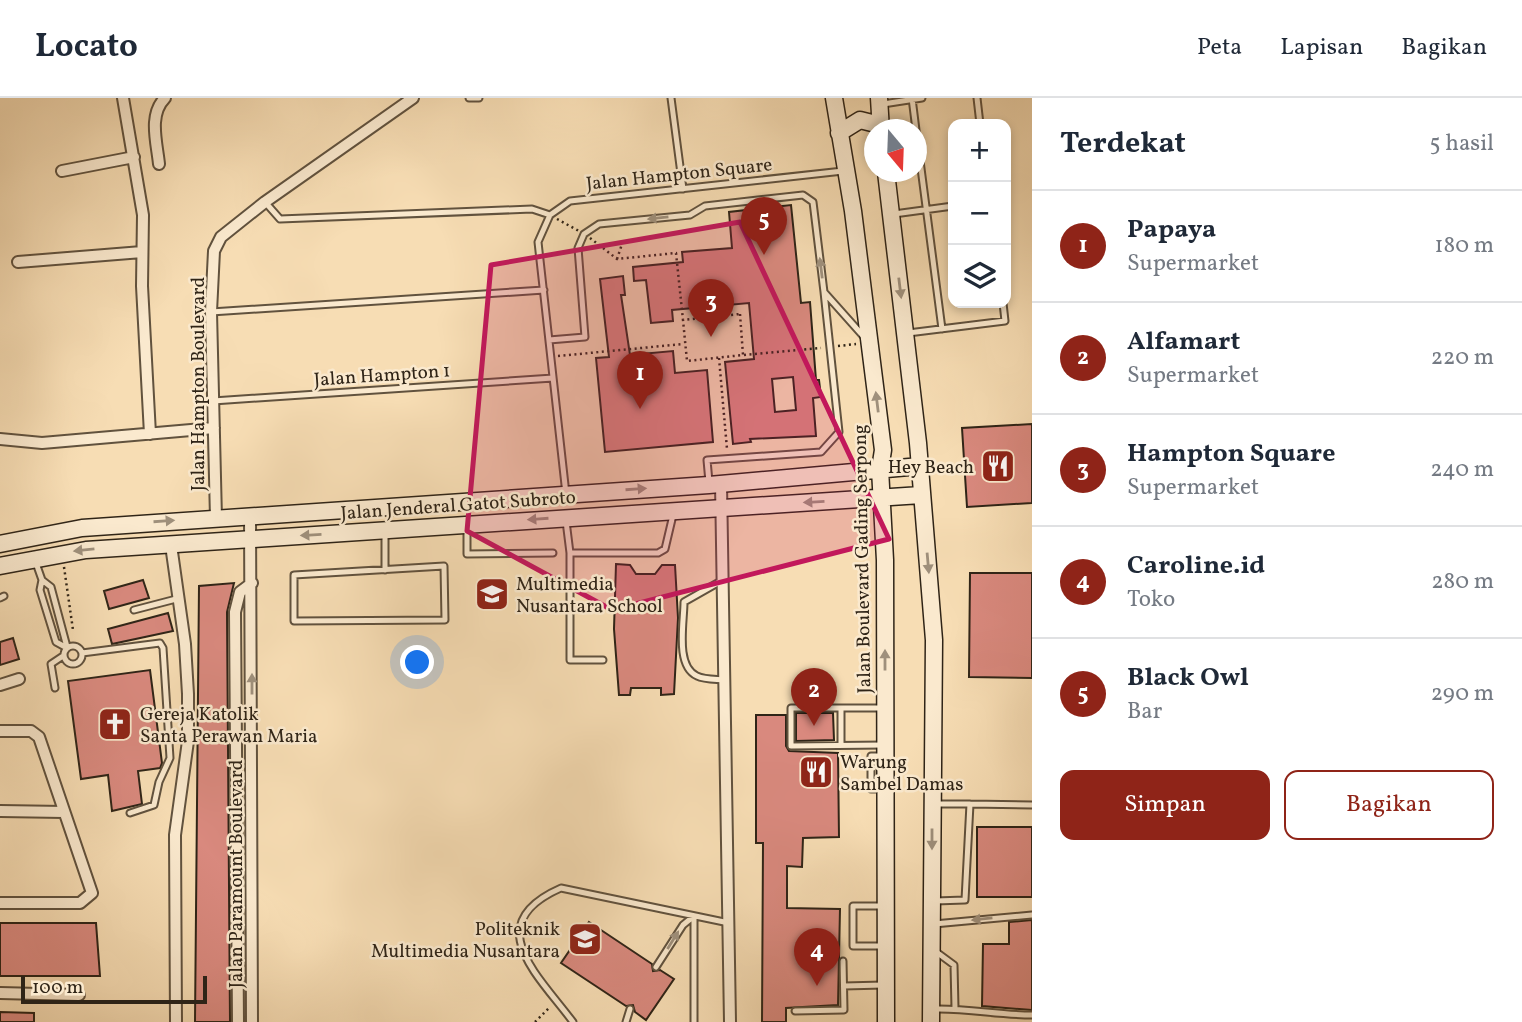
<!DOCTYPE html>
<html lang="id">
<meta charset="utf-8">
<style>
body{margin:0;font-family:Vollkorn,serif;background:#f2f2f3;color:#1f2937}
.controls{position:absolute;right:21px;top:21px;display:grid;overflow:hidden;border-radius:14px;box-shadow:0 4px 10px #0003}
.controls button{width:63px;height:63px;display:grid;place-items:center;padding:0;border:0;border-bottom:2px solid #e0e1e3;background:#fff;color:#1f2937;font:35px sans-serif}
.compass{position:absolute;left:864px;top:21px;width:63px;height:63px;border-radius:50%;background:#fff;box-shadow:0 4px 10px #0003;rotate:161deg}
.scale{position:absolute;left:21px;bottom:18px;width:186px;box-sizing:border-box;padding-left:7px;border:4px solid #2f2417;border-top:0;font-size:19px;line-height:24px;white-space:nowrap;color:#2f2417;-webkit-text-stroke:5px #fae9ce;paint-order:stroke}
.you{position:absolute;left:418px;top:565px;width:24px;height:24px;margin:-18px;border:5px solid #fff;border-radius:50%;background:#1a73e8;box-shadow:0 0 0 10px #1a73e833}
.badge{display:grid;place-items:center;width:46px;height:46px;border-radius:50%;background:#8f2418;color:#fff;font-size:23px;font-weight:700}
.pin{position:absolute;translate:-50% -58px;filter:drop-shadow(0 2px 4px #0008)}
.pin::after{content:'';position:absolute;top:37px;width:24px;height:21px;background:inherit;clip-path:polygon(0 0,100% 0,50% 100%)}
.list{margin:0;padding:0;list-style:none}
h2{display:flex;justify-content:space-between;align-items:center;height:91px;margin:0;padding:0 28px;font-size:30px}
h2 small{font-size:23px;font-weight:400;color:#747a83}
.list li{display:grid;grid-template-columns:46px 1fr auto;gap:21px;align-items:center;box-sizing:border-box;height:112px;padding:0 28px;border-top:2px solid #e0e1e3}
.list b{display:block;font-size:26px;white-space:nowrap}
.list p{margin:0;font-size:23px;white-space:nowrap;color:#747a83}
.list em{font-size:23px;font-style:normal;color:#747a83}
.actions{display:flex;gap:14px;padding:21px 28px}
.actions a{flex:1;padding:16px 0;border:2px solid #8f2418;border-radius:14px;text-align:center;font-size:24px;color:#8f2418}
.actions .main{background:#8f2418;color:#fff}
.icon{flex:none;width:38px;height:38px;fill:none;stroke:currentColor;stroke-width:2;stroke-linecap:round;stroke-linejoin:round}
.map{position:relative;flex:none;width:1032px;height:924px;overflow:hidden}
header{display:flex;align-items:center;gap:42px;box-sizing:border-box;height:98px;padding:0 35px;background:#fff;border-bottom:2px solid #e0e1e3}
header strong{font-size:33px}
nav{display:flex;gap:38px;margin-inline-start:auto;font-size:24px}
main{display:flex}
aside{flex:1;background:#fff}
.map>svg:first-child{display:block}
</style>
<header>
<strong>Locato</strong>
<nav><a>Peta</a><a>Lapisan</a><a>Bagikan</a></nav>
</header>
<main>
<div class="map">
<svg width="1032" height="924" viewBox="0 0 1032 924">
<rect width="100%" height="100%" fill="#f7ddb4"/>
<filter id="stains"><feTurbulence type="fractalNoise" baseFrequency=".00286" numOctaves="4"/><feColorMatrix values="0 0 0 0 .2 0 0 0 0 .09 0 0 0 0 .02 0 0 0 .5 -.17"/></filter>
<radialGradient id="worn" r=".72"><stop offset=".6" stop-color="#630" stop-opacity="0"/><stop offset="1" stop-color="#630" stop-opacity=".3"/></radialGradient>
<path fill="#d9897e" stroke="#2f2417" stroke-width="2" fill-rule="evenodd" d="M791 107 801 205 810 204 816 282H819L821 299 813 300 816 338 750 341 751 344 733 346 725 264 754 261 749 205 672 212 673 223 651 225 646 182 634 183 633 169 683 164 682 154 732 150 729 114ZM793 279 796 312 775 314 772 281Z
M623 178 625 197H621L630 257 673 253 675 275 707 272 713 344 605 354 596 260 609 259 600 181Z
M1032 326V405L967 409 962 330Z
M616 466 630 467 636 476H655L662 467H675L678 520 674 596 661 597V590H631L630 597H619L614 531Z
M970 475H1032V580L969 579Z
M143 482 149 500 109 511 104 493Z
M234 485 227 514 230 924H195L199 488Z
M168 515 173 533 112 546 108 531Z
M13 540 19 561 0 567V544Z
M150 572 162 665 160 670 138 673 142 706 112 713 108 677 81 681 68 583Z
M796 615H833L834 642 796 643Z
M756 617H786V648L789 653 838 655 839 739 803 740 802 769 787 768V810L840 811 838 907 786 910V924H762L763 745H756Z
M977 729H1032V799H977Z
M1032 822V912L982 908 983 846H1009V824Z
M589 824 652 866 653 873 660 872 674 881 646 922 635 914 633 907 626 908 561 865Z
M0 825H96L100 878H0Z
M0 914 34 915V924H0Z"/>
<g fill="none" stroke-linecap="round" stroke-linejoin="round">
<g stroke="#61523e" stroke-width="9">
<path id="lane" d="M469 0H479
M671 0 683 91
M912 0 916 32
M977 0 980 26
M883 6 922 0
M916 32 942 231
M265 104 280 121 532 111 550 117
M894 116 953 108
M211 214 544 192
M908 235 1005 223 1003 205
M549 242 585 239 578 150 584 136 599 126 690 117 705 108 803 97 813 104 824 194 865 240
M213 303 553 280
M709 384 707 362 821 354 839 334 824 194
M566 396 538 144 550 117 570 103 843 73
M566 423 570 455V562H603
M467 429V456L553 455
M385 436V472
M570 455H658L665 451 673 417
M36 465 42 482 40 492 56 544 67 550
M444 468 445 522 294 523V477Z
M42 482 51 489 67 549
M721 483 684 504C684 525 675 568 697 578 705 582 717 581 725 582
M0 500 4 498
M134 512 180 500
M64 557a9 9 0 1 1 18 0a9 9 0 1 1-18 0Z
M82 555 160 545 163 550 170 660 159 684 154 707 130 715
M55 590 51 566 63 558
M882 610H791V648L884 647
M841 647V610
M883 691H871V658H883
M970 706 1032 707
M935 803 965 802 970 706H937
M882 808H853V848H883
M694 818V924
M934 826 1032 817
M935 853 954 867 955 910
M656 869 683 827 694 818
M844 888 883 887
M934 911C967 910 999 917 1032 917
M795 913 844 912 843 863
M573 924C538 877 479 826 561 790L729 825
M626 924 630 911"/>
</g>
<g stroke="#61523e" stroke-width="14">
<path id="street" d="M123 0 143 117 142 188 150 336
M159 66C157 45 148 17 165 0
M62 73 134 59
M18 164 142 154
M0 341 42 345 214 330
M721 386 730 924
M250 417 252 924
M216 420 211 214 214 153 221 139 265 104 413 0
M171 447 185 546 188 596V643L175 737 176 924
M0 587 19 581
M0 633H31L39 639 92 795 80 805H0
M0 713 64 714
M0 895 79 897
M238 924 235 514 240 494 252 485"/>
</g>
<g stroke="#2f2417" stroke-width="19">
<path id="secondary" d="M834 0 853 113 883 352 880 371 885 462 886 924
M879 0 881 32
M839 35 860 22 880 27
M886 74 918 345 934 542 931 924
M0 446 82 430 709 387 920 368
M0 468 86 452 921 397"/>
</g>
<path stroke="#2f2417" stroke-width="2.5" stroke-dasharray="2 3.5" stroke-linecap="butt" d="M557 121 579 133
M590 140 617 161 676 155 683 222
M617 161 622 146
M740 216 743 257 687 263 683 222Z
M838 248 856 246
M744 257 821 250
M558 258 683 246
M719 260 727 351
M64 469 73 532
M535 924 549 910"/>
<use href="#lane" stroke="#fae9ce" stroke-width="5"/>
<use href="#street" stroke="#fae9ce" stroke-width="10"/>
<use href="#secondary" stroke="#fae9ce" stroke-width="16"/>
</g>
<defs><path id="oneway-solid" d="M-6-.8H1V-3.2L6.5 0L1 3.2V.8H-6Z" transform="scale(1.75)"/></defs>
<g fill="#9f907c">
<use href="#oneway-solid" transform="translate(658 120) rotate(174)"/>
<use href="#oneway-solid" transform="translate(821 170) rotate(-97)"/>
<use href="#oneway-solid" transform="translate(900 190) rotate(83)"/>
<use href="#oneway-solid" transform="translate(877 304) rotate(-97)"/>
<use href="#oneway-solid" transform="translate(636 391) rotate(-4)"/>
<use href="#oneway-solid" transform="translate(814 404) rotate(177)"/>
<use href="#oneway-solid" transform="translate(538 421) rotate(176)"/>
<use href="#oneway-solid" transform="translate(164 423) rotate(-4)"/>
<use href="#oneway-solid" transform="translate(311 437) rotate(177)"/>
<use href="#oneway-solid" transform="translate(84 452) rotate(174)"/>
<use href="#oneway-solid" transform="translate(928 465) rotate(85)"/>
<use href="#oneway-solid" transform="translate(885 562) rotate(-90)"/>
<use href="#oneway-solid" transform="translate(252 586) rotate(-90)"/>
<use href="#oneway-solid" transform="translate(932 741) rotate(90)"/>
<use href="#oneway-solid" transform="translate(982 821) rotate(174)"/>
<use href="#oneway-solid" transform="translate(673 842) rotate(-58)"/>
</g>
<path fill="#c2185b" fill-opacity="0.2" stroke="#c2185b" stroke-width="5" stroke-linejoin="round" d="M740 124 889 441 612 512 467 433 491 167Z"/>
<defs>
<g id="restaurant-square" transform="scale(1.75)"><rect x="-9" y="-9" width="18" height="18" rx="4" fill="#8f2418" stroke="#fae9ce"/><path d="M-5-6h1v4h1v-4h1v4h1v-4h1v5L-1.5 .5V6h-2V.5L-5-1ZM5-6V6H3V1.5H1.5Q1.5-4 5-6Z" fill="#fff"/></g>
<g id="school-square" transform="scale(1.75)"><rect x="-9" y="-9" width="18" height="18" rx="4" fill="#8f2418" stroke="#fae9ce"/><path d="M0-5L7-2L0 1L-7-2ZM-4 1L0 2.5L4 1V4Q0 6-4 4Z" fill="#fff"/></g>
<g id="church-square" transform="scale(1.75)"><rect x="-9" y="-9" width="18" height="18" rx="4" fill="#8f2418" stroke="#fae9ce"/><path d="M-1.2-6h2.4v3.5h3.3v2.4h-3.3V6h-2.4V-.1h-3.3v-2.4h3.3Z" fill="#fff"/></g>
<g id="university-square" transform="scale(1.75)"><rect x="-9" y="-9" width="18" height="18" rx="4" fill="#8f2418" stroke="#fae9ce"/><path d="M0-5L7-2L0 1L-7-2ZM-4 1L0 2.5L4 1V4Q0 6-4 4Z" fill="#fff"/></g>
</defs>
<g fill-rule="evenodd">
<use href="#restaurant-square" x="998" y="368"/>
<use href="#school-square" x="492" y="496"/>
<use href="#church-square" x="115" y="626"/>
<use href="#restaurant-square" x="816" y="674"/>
<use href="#university-square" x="585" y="841"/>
</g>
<g text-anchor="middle" stroke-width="5" stroke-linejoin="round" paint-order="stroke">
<g font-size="19" fill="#2f2417" stroke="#fae9ce">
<text transform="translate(679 75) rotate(-6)" y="7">Jalan Hampton Square</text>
<text transform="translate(382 276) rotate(-4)" y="7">Jalan Hampton 1</text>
<text transform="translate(197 286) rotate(-90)" y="7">Jalan Hampton Boulevard</text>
<text transform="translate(458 406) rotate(-4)" y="7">Jalan Jenderal Gatot Subroto</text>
<text transform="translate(861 461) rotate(-91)" y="7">Jalan Boulevard Gading Serpong</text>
<text transform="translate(235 776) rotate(-90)" y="7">Jalan Paramount Boulevard</text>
</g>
<g font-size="19" fill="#2f2417" stroke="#fae9ce" text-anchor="start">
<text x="974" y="375" text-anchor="end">Hey Beach</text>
<text x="516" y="492">Multimedia<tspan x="516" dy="22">Nusantara School</tspan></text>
<text x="140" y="622">Gereja Katolik<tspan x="140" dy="22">Santa Perawan Maria</tspan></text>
<text x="840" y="670">Warung<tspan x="840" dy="22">Sambel Damas</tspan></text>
<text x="560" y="837" text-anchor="end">Politeknik<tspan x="560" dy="22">Multimedia Nusantara</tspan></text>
</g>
</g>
<rect width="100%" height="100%" filter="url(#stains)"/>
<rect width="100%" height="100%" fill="url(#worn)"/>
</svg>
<div class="controls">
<button>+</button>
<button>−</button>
<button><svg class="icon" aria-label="layers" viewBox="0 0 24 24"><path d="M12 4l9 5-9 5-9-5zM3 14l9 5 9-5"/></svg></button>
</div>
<svg class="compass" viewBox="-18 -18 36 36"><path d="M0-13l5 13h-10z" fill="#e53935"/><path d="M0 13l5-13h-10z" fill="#747a83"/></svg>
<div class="scale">100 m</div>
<div class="you"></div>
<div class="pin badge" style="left:640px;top:311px">1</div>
<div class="pin badge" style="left:814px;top:628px">2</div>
<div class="pin badge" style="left:711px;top:239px">3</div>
<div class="pin badge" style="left:817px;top:888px">4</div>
<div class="pin badge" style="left:764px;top:157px">5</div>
</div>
<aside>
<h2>Terdekat<small>5 hasil</small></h2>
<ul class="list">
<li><span class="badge">1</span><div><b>Papaya</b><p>Supermarket</p></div><em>180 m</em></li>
<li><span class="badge">2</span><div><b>Alfamart</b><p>Supermarket</p></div><em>220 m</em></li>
<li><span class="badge">3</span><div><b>Hampton Square</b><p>Supermarket</p></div><em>240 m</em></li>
<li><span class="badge">4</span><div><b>Caroline.id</b><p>Toko</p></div><em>280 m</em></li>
<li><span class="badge">5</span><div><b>Black Owl</b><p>Bar</p></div><em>290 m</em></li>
</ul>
<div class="actions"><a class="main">Simpan</a><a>Bagikan</a></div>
</aside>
</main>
